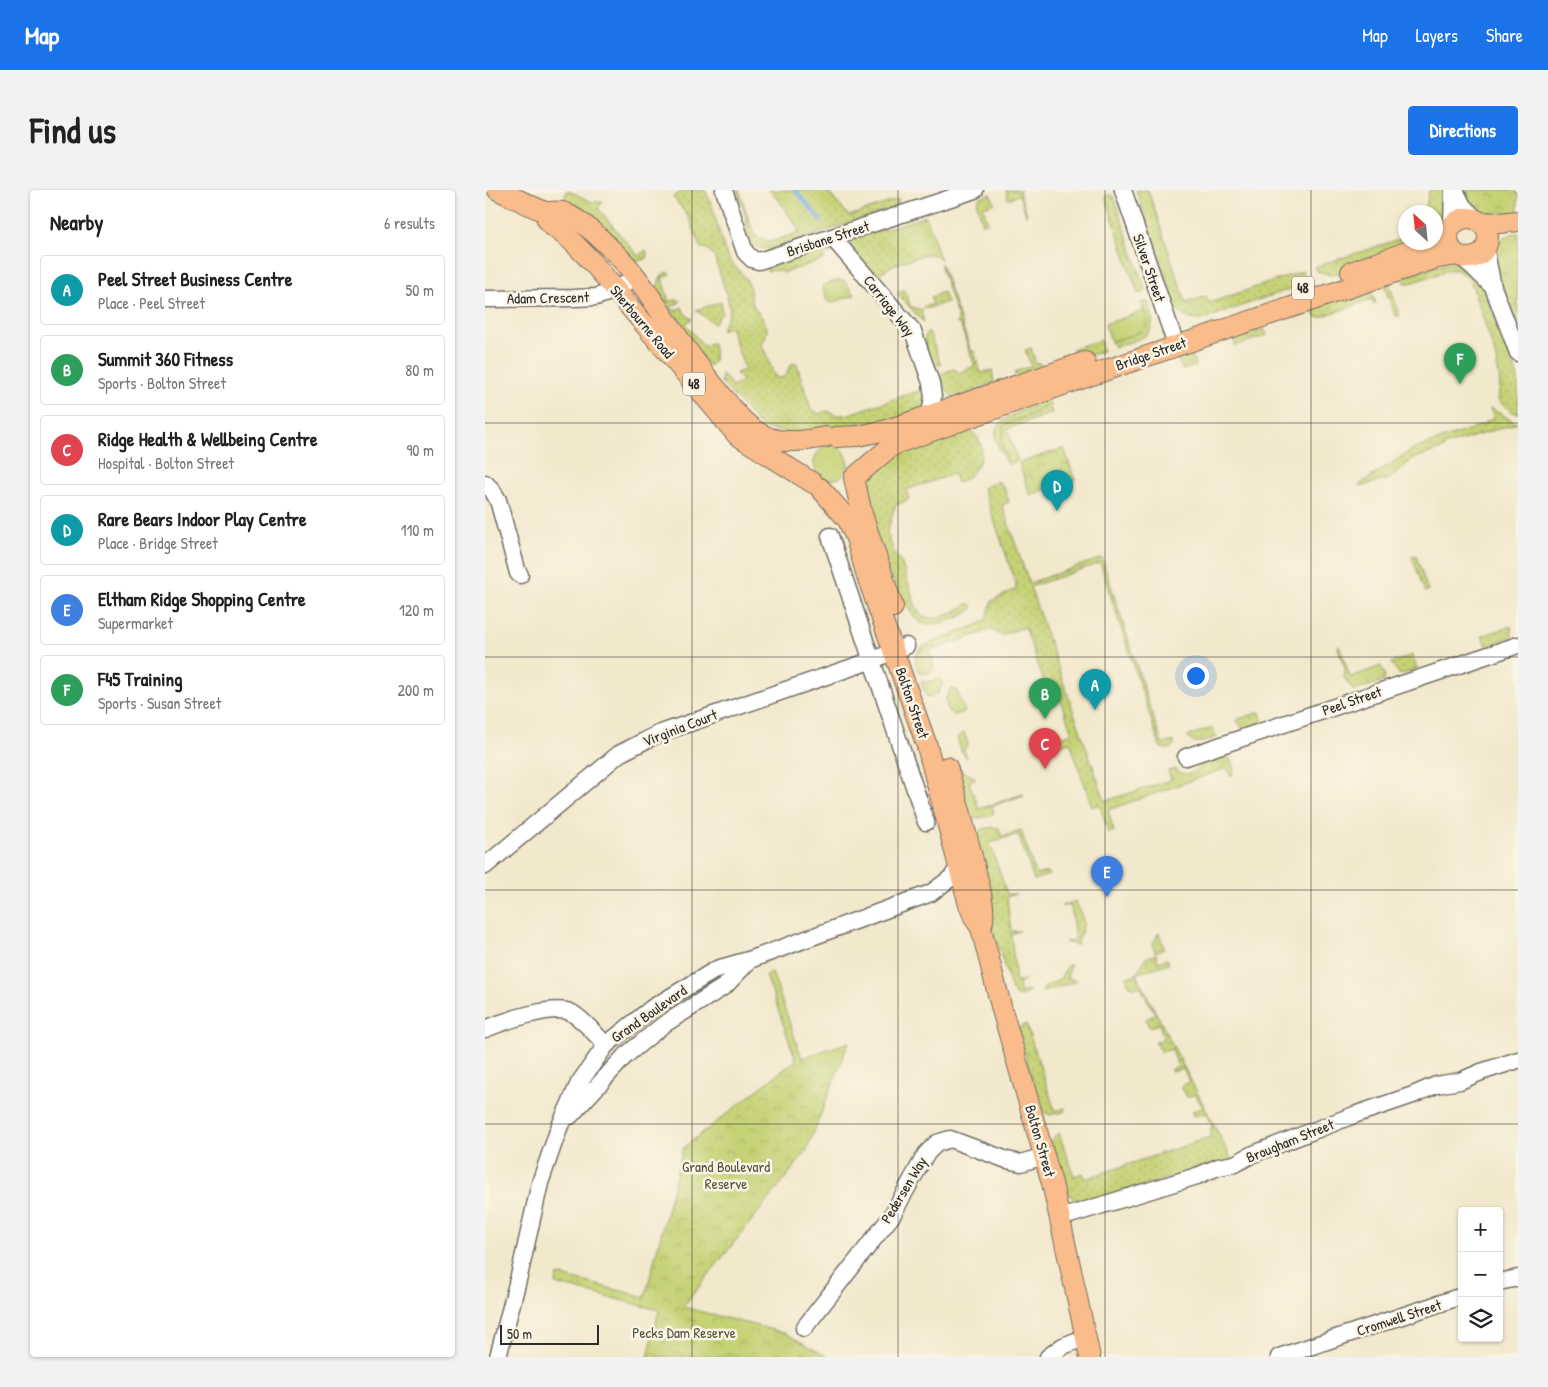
<!DOCTYPE html>
<meta charset="utf-8">
<style>
body{margin:0;font-family:"Patrick Hand",sans-serif;background:#f2f2f2;color:#222}
.controls{position:absolute;right:15px;bottom:15px;display:grid;overflow:hidden;border-radius:5px;box-shadow:0 1px 4px #0004}
.controls button{width:45px;height:45px;display:grid;place-items:center;padding:0;border:0;border-bottom:1px solid #e0e0e0;background:#fff;color:#222;font:25px sans-serif}
.compass{position:absolute;left:913px;top:15px;width:45px;height:45px;border-radius:50%;background:#fff;box-shadow:0 1px 4px #0004;rotate:333deg}
.scale{position:absolute;left:15px;bottom:12px;width:99px;box-sizing:border-box;padding-left:5px;border:2px solid #2b2b2b;border-top:0;font-size:14px;line-height:18px;white-space:nowrap;color:#2b2b2b;-webkit-text-stroke:4px #fcf5e5;paint-order:stroke}
.you{position:absolute;left:710px;top:485px;width:18px;height:18px;margin:-12px;border:4px solid #fff;border-radius:50%;background:#1a73e8;box-shadow:0 0 0 8px #1a73e833}
.badge{display:grid;place-items:center;width:32px;height:32px;border-radius:50%;background:#1a73e8;color:#fff;font-size:16px;font-weight:700}
.pin{position:absolute;translate:-50% -41px;filter:drop-shadow(0 1px 2px #0008)}
.pin::after{content:'';position:absolute;top:26px;width:18px;height:15px;background:inherit;clip-path:polygon(0 0,100% 0,50% 100%)}
.list{margin:0;padding:0;list-style:none}
h2{display:flex;justify-content:space-between;align-items:center;height:65px;margin:0;padding:0 20px;font-size:21px}
h2 small{font-size:16px;font-weight:400;color:#767676}
.list li{display:grid;grid-template-columns:32px 1fr auto;gap:15px;align-items:center;box-sizing:border-box;height:70px;margin:0 10px 10px;padding:0 10px;border:1px solid #e0e0e0;border-radius:5px}
.list b{display:block;font-size:19px;white-space:nowrap}
.list p{margin:0;font-size:16px;white-space:nowrap;color:#767676}
.list em{font-size:16px;font-style:normal;color:#767676}
.icon{flex:none;width:28px;height:28px;fill:none;stroke:currentColor;stroke-width:2;stroke-linecap:round;stroke-linejoin:round}
.map{position:relative;flex:none;width:1033px;height:1167px;overflow:hidden;border-radius:5px}
header{display:flex;align-items:center;gap:30px;box-sizing:border-box;height:70px;padding:0 25px;background:#1a73e8;color:#fff}
header strong{font-size:24px}
nav{display:flex;gap:28px;margin-inline-start:auto;font-size:18px}
.intro{display:flex;align-items:center;justify-content:space-between;box-sizing:border-box;height:120px;padding:0 30px}
h1{margin:0;font-size:35px}
.button{padding:12px 22px;border-radius:5px;background:#1a73e8;color:#fff;font-size:18px;font-weight:700}
main{display:flex;gap:30px;padding:0 30px}
aside{flex:1;background:#fff;border-radius:5px;box-shadow:0 1px 4px #0004}
.map>svg:first-child{display:block}
</style>
<header>
<strong>Map</strong>
<nav><a>Map</a><a>Layers</a><a>Share</a></nav>
</header>
<div class="intro"><h1>Find us</h1><a class="button">Directions</a></div>
<main>
<aside>
<h2>Nearby<small>6 results</small></h2>
<ul class="list">
<li><span class="badge" style="background:#0f9aa8">A</span><div><b>Peel Street Business Centre</b><p>Place · Peel Street</p></div><em>50 m</em></li>
<li><span class="badge" style="background:#2e9e5b">B</span><div><b>Summit 360 Fitness</b><p>Sports · Bolton Street</p></div><em>80 m</em></li>
<li><span class="badge" style="background:#e0444e">C</span><div><b>Ridge Health &amp; Wellbeing Centre</b><p>Hospital · Bolton Street</p></div><em>90 m</em></li>
<li><span class="badge" style="background:#0f9aa8">D</span><div><b>Rare Bears Indoor Play Centre</b><p>Place · Bridge Street</p></div><em>110 m</em></li>
<li><span class="badge" style="background:#3f7fe0">E</span><div><b>Eltham Ridge Shopping Centre</b><p>Supermarket</p></div><em>120 m</em></li>
<li><span class="badge" style="background:#2e9e5b">F</span><div><b>F45 Training</b><p>Sports · Susan Street</p></div><em>200 m</em></li>
</ul>
</aside>
<div class="map">
<svg width="1033" height="1167" viewBox="0 0 1033 1167">
<defs>
<pattern id="grass-dots" width="8" height="8" patternUnits="userSpaceOnUse" patternTransform="scale(1.25)"><rect width="8" height="8" fill="#c5d274"/><path d="M2 2h.1M6 6h.1" fill="none" stroke="#a9b465" stroke-width="1.8" stroke-linecap="round"/></pattern>
<pattern id="park-crowns" width="20" height="18" patternUnits="userSpaceOnUse" patternTransform="scale(1.25)"><rect width="20" height="18" fill="#c5d274"/><path d="M2 6a3 3 0 1 1 6 0M12 15a3 3 0 1 1 6 0" fill="none" stroke="#a9b465"/></pattern>
</defs>
<rect width="100%" height="100%" fill="#fcf5e5"/>
<filter id="ink" filterUnits="userSpaceOnUse"><feTurbulence type="fractalNoise" baseFrequency=".02" numOctaves="2"/><feDisplacementMap in="SourceGraphic" scale="10" xChannelSelector="R" yChannelSelector="G"/><feConvolveMatrix kernelMatrix="1 2 1 2 8 2 1 2 1" color-interpolation-filters="sRGB"/></filter>
<filter id="wash" filterUnits="userSpaceOnUse"><feTurbulence type="fractalNoise" baseFrequency=".0096" numOctaves="4" result="noise"/><feDisplacementMap in="SourceGraphic" scale="20" xChannelSelector="R" yChannelSelector="G"/><feGaussianBlur stdDeviation="1.12" result="paint"/><feColorMatrix in="noise" values="0 0 0 0 0 0 0 0 0 0 0 0 0 0 0 0 0 1.4 0 .05"/><feComposite in="paint" operator="in"/></filter>
<g filter="url(#wash)">
<rect width="100%" height="100%" fill="#f2e8cc"/>
<path fill="url(#grass-dots)" stroke="#787e50" d="M82 0 107 12H118L113 18 153 66 161 60 162 63 161 69 154 71 149 70 81 13 80 6Z
M195 0H220C231 21 233 44 242 66 247 75 256 81 261 89 267 97 264 107 268 115 272 123 280 129 282 138 283 145 278 149 277 156L283 168 288 183 292 188C302 189 302 182 305 175L311 172 327 222 331 221 332 224 343 221 350 225H361L439 199 436 190 439 189 442 215 407 232 362 238 341 236 312 244 277 238 236 192 237 183 248 197 257 191 251 183 260 180 245 137 236 140 245 122 243 109 229 66 222 59 215 57 205 29 188 7 196 2Z
M252 0H254L269 45 284 52 315 42 294 10 284 0H341L364 26 414 9 413 16 330 45 284 59C257 57 265 45 261 28 258 18 255 9 252 0Z
M521 0H536L534 1 542 24 541 25 534 5 523 9Z
M651 0H663L701 113 721 106 724 113 818 81C819 87 818 91 814 96L716 130C705 130 696 127 691 117Z
M944 0H961V34L951 47V22H940Z
M505 4 510 13 498 17 503 32 498 34 492 14 494 8Z
M627 5 629 7 660 99 659 102 653 104 620 6Z
M441 26 456 70 450 65 441 64 408 75 391 86 365 57V54L370 49Z
M920 38 921 52 939 53 846 85 832 81 829 77 918 48 916 39Z
M342 58 351 61 338 65 340 69 298 83 295 80 282 81 279 78Z
M969 71 993 88 1009 124 1033 187V224L1025 221 1013 210 1015 192 1010 164 985 89 972 80H965L925 93H920L918 87Z
M456 73 486 161H489L496 183 507 180 509 193 469 209 457 194 453 185 468 179 471 180 472 183 490 176 475 134H472V132L473 129 456 78Z
M180 83H184L185 85 177 88 184 112 193 109 195 112 186 117 189 121 197 117 200 124 207 129 200 134 220 157 227 153C230 160 232 174 223 176L172 98 176 86Z
M353 90 359 91 370 105 346 113 342 111 337 96Z
M898 92 904 93 915 126H910Z
M880 97 886 102 891 113 889 114 887 109 836 127C830 128 828 125 826 120Z
M419 100 426 117 438 120 436 122 439 131 438 132 413 104 414 101Z
M458 102 462 112 442 119 438 117 448 114 446 107Z
M236 112 237 123 229 134 211 120Z
M662 112 664 113C675 148 657 148 629 157L626 151 655 142 662 132 656 113Z
M779 139 782 145 750 156 749 149Z
M444 142 456 175C445 176 437 153 441 144Z
M615 150 618 161 594 169 587 159Z
M704 156 711 176 697 180 691 164Z
M546 158 551 174 555 173 558 181 531 186 529 182 546 176 540 160Z
M562 208 564 213 546 225 519 235 517 253 523 274C507 247 502 236 534 222 543 218 553 212 562 208Z
M1005 218 1032 233 959 256V258L928 269 901 292 900 289 876 297 875 294 928 259 1000 234V232L1009 229Z
M482 239C508 251 496 285 472 293L469 284 421 300 424 309 410 316 402 343 410 365 416 371 431 417 437 426C451 433 472 422 483 413L487 415V419C481 427 448 437 439 434 432 432 429 426 425 421L393 363 381 301 390 282 407 265Z
M513 291 519 298 524 312 517 315 544 393 617 368 677 554 689 551V555C685 560 680 560 675 557L615 373 545 397 620 611 686 590 683 581 690 579C708 592 709 577 721 570 726 567 734 566 740 563 746 568 751 579 747 586L746 587 742 578 623 620 629 641 624 643 614 614 607 617 585 552 570 557 568 550 587 543 573 503 564 506 540 437 516 445 506 440 450 459 448 456 432 462 438 456 495 434 501 429 507 411 531 399V394L498 298Z
M931 365 943 401 940 402 927 367Z
M1026 436 1027 447 1002 456 997 446Z
M854 455 865 487 896 476 900 486 899 491 869 501 859 488 860 478 853 459Z
M927 465 932 479 915 485 906 473Z
M775 522 778 532 758 539 751 530Z
M727 538 732 547 718 552H707L702 546Z
M507 637 514 638 517 647 536 640 551 685 562 682 564 685 549 690 533 644 505 653 522 704H531L522 707 526 741H535L526 744 531 791 541 790 533 794 536 803 545 800 539 806H531L527 800 506 735 491 644 497 639Z
M674 742 679 759 670 762 668 754Z
M671 764 673 772 682 769 684 773 651 784 747 970 603 1012C580 1013 576 988 571 971 569 965 565 957 566 951 568 947 571 945 574 943L589 986 598 983 600 989 725 947 727 935 720 923 709 926 707 921 718 918 710 904 702 907 696 896 705 892 698 879 687 882 685 880 693 877 687 859 677 862 670 852 679 849 674 834 664 837 661 829 670 824 655 796 649 798 647 796H644L641 787 651 784 661 768Z
M541 834 570 921 580 918 579 922 565 925 556 920 534 842V838Z"/>
<path fill="url(#park-crowns)" stroke="#787e50" d="M978 0H1033V23H991Z
M1033 42V134H1031L1010 72C1007 53 1016 48 1033 42Z
M564 213 567 223 522 239 533 271 523 274 517 253 519 235 546 225Z
M579 258 590 290 545 305 534 273Z
M287 783 317 868 364 852 321 962 198 1117 300 1143 343 1167H163L174 1120 70 1094 73 1085 160 1107 198 958 311 870 281 785Z"/>
<path fill="#c5d274" stroke="#787e50" d="M659 121C660 125 662 129 662 133 661 144 635 148 626 151L620 134Z
M329 273a17 17 0 1 1 34 0a17 17 0 1 1-34 0Z
M448 456 450 459 445 461C449 473 453 486 434 483L430 471 432 462Z
M454 489 458 493 452 504 450 503 446 507H442L436 492H442Z
M466 498 472 501 480 522 468 525 462 520V512L460 511Z
M479 543 483 554 479 560 482 568 477 562 472 548 474 545Z
M469 574 481 583 491 588 484 592 494 619 538 604 539 605 507 616 509 625 493 628 485 627Z
M591 711 599 733 592 755 580 752 590 750 586 716H576Z
M583 775H586L582 788 592 791 557 802 560 797 575 789Z"/>
<g fill="none" stroke-linecap="round" stroke-linejoin="round">
<path stroke="#79a9e4" stroke-width="4" d="M310 0 336 31"/>
</g>
</g>
<g filter="url(#ink)">
<g fill="none" stroke-linecap="round" stroke-linejoin="round">
<g stroke="#716d63" stroke-width="19">
<path id="minor" d="M239 0 260 62 267 69 274 71 490 0
M638 0 691 155
M970 0 978 16 991 29
M967 35 968 0
M347 47 428 141 446 193 448 207 445 224
M1000 57 1008 97 1033 163
M976 67 990 79 1006 95
M0 109 89 108 111 107 131 100 151 86
M0 293 7 300 13 310 33 383 35 385
M345 346 441 632
M701 567 1033 455
M0 676 134 564 173 544 388 470 421 456
M0 839C17 832 70 813 87 823 100 831 110 844 121 855
M85 926 140 866 178 835 240 796 265 770
M575 1028 712 986 733 977 750 974 766 965 869 925 928 905 951 895 975 891 996 882 1033 870
M1014 1092 1033 1088
M319 1138 406 1027 441 964 452 953 465 949 522 970 536 973 559 966
M13 1167 35 1082 55 993 74 938 94 893 121 855 167 818 232 779 267 769 446 703 467 687 474 676
M563 1167 578 1156 601 1147
M794 1167 977 1106"/>
</g>
<g stroke="#716d63" stroke-width="22">
<path id="major" d="M13 0C28 7 43 15 58 21 65 24 73 19 80 23 100 32 118 51 133 66 152 85 166 108 181 130 198 155 215 180 235 203 249 221 263 240 285 248 303 254 323 250 341 247
M61 22V27L65 34 86 50 108 73 252 245 328 293
M963 48a20 20 0 1 1 40 0a20 20 0 1 1-40 0Z
M996 32 1014 33 1033 31
M866 82 949 52
M351 247 373 246 402 240 600 172
M371 286 404 258 413 253C591 189 771 129 952 68L972 65
M369 288 377 324 408 417
M335 298 363 330 371 348 382 386 442 556 484 715 490 729 496 738 517 820 567 993 605 1167
M462 577C472 609 481 642 489 674 493 692 500 712 498 731"/>
</g>
<use href="#minor" stroke="#fff" stroke-width="16"/>
<use href="#major" stroke="#f9bc8a" stroke-width="20"/>
</g>
</g>
<path fill="none" stroke="#2b2b2b" stroke-width="1" stroke-opacity="0.55" d="M207 0V1167M413 0V1167M620 0V1167M826 0V1167M0 233H1033M0 467H1033M0 700H1033M0 934H1033"/>
<g text-anchor="middle" stroke-width="5" stroke-linejoin="round" paint-order="stroke">
<g fill="#fcf5e5" stroke="#6a6863" stroke-width="1">
<rect x="807" y="86.5" width="22" height="23" rx="4"/>
<rect x="198" y="182.5" width="22" height="23" rx="4"/>
</g>
<g font-size="14" font-weight="bold" fill="#2b2b2b">
<text x="818" y="103">48</text>
<text x="209" y="199">48</text>
</g>
<g font-size="15" fill="#2b2b2b" stroke="#fcf5e5">
<text transform="translate(343 49) rotate(-18)" y="5">Brisbane Street</text>
<text transform="translate(664 78) rotate(71)" y="5">Silver Street</text>
<text transform="translate(63 108) rotate(-1)" y="5">Adam Crescent</text>
<text transform="translate(404 116) rotate(52)" y="5">Carriage Way</text>
<text transform="translate(157 132) rotate(50)" y="5">Sherbourne Road</text>
<text transform="translate(666 164) rotate(-19)" y="5">Bridge Street</text>
<text transform="translate(867 511) rotate(-19)" y="5">Peel Street</text>
<text transform="translate(427 513) rotate(71)" y="5">Bolton Street</text>
<text transform="translate(195 538) rotate(-21)" y="5">Virginia Court</text>
<text transform="translate(164 824) rotate(-35)" y="5">Grand Boulevard</text>
<text transform="translate(555 951) rotate(74)" y="5">Bolton Street</text>
<text transform="translate(805 951) rotate(-22)" y="5">Brougham Street</text>
<text transform="translate(419 1000) rotate(-59)" y="5">Pedersen Way</text>
<text transform="translate(914 1128) rotate(-18)" y="5">Cromwell Street</text>
</g>
<g font-size="15" fill="#52553d" stroke="#fcf5e5">
<text x="241" y="982">Grand Boulevard<tspan x="241" dy="17">Reserve</tspan></text>
<text x="199" y="1148">Pecks Dam Reserve</text>
</g>
</g>
</svg>
<div class="controls">
<button>+</button>
<button>−</button>
<button><svg class="icon" aria-label="layers" viewBox="0 0 24 24"><path d="M12 4l9 5-9 5-9-5zM3 14l9 5 9-5"/></svg></button>
</div>
<svg class="compass" viewBox="-18 -18 36 36"><path d="M0-13l5 13h-10z" fill="#e53935"/><path d="M0 13l5-13h-10z" fill="#767676"/></svg>
<div class="scale">50 m</div>
<div class="you"></div>
<div class="pin badge" style="left:610px;top:520px;background:#0f9aa8">A</div>
<div class="pin badge" style="left:560px;top:529px;background:#2e9e5b">B</div>
<div class="pin badge" style="left:560px;top:579px;background:#e0444e">C</div>
<div class="pin badge" style="left:572px;top:321px;background:#0f9aa8">D</div>
<div class="pin badge" style="left:622px;top:707px;background:#3f7fe0">E</div>
<div class="pin badge" style="left:975px;top:194px;background:#2e9e5b">F</div>
</div>
</main>
